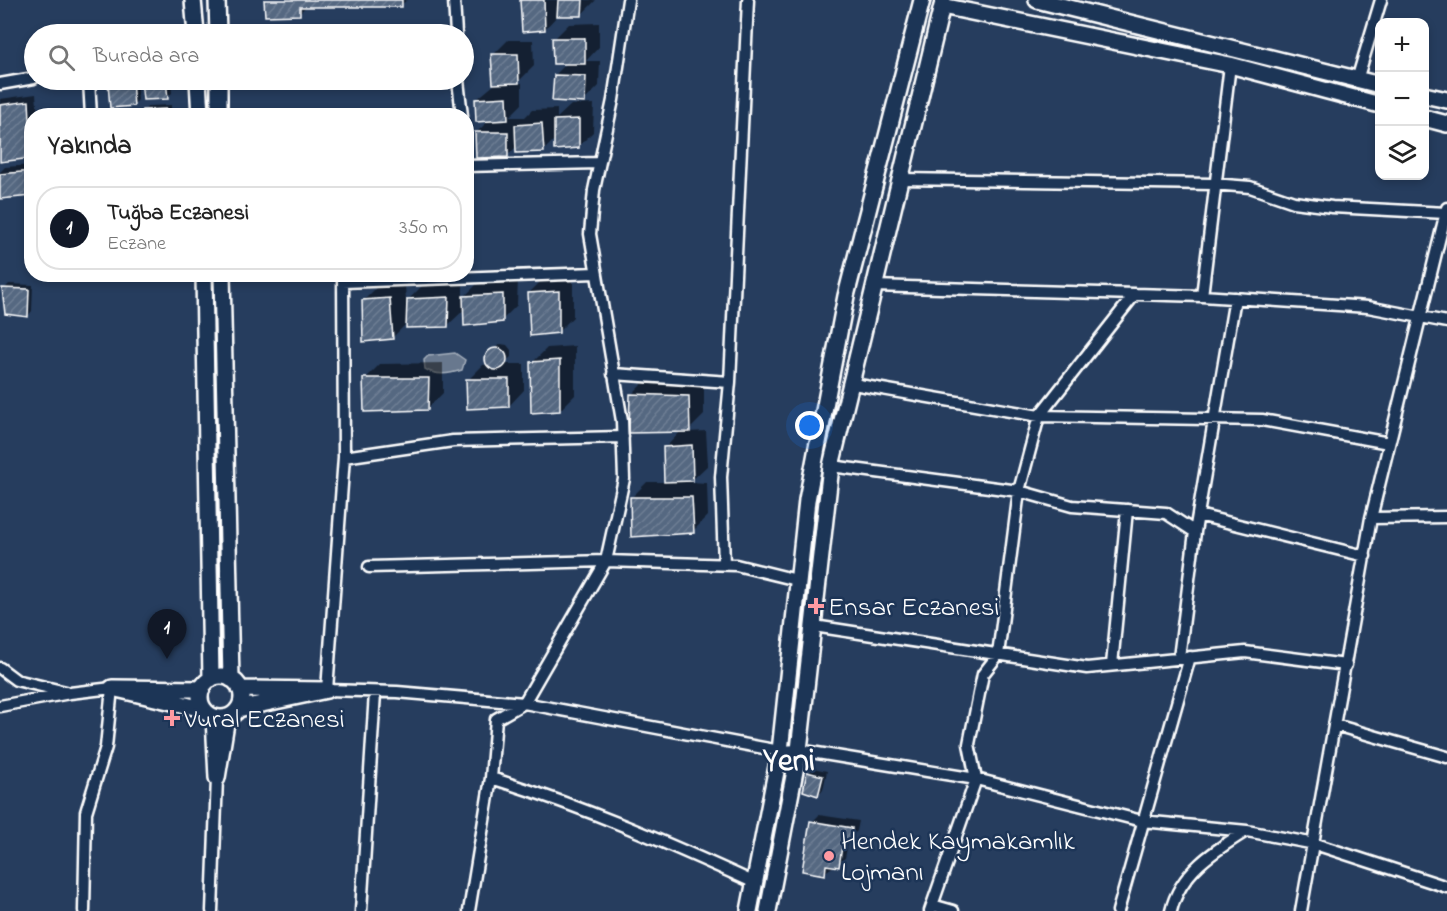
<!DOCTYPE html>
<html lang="tr">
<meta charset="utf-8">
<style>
body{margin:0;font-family:"Indie Flower",sans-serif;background:#f2f2f2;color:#222}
.controls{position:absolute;right:18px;top:18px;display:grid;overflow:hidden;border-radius:12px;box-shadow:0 3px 9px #0003}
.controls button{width:54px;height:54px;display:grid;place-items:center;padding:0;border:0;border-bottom:2px solid #e0e0e0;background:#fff;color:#222;font:30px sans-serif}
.you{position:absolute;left:810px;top:426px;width:21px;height:21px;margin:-15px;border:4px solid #fff;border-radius:50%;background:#1a73e8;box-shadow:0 0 0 9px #1a73e833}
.badge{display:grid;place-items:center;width:39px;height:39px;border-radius:50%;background:#111827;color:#fff;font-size:20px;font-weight:700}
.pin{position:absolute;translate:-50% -50px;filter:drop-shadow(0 2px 3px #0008)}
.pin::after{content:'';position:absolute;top:32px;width:21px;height:18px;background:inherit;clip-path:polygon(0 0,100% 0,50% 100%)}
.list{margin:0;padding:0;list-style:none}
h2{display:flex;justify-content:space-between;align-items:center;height:78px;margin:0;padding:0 24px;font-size:26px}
h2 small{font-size:20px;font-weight:400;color:#767676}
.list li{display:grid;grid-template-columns:39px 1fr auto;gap:18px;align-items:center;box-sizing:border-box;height:84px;margin:0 12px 12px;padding:0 12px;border:2px solid #e0e0e0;border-radius:24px}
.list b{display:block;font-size:22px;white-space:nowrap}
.list p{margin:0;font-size:20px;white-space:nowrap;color:#767676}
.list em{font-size:20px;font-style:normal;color:#767676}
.icon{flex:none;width:33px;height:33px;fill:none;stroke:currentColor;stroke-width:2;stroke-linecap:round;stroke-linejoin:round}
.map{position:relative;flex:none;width:1447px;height:911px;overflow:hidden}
.search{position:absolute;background:#fff;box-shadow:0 3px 9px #0003;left:24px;top:24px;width:450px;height:66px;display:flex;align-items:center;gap:15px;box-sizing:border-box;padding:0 21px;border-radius:33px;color:#767676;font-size:22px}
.panel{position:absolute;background:#fff;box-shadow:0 3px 9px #0003;left:24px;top:108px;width:450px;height:174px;border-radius:24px}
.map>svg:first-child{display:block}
</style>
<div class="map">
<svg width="1447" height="911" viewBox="0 0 1447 911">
<defs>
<pattern id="building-hatch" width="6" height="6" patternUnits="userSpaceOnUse" patternTransform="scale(1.5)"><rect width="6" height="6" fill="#556781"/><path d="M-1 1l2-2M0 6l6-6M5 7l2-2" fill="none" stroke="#6e7e94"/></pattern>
</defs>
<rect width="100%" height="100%" fill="#263d5e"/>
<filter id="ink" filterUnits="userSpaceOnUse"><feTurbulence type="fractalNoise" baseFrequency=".0167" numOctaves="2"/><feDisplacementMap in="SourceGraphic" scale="12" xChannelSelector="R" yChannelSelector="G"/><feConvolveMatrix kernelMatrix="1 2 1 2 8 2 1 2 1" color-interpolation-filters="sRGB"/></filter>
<g filter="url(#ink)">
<path fill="#67788e" stroke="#a4aebb" stroke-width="1.5" d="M455 353 465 360 462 370C450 374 436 376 425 369L424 360 428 356Z"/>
<path fill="#0007" d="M265 0H407L401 5 307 6 299 13Z
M521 0H596L582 14H559L545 29Z
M599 23V47L586 61H600L599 86 584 101 555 75 567 63 554 39 569 24Z
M508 40H533L534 66 517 83H522V104L509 117H525L532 110 557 109V118L571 105 594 104 593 132 578 147 556 138 543 151 517 146 507 156 476 133 489 120 477 99 495 84 493 55Z
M114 80H136L138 100 133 105 110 84Z
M143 80H171L172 93 167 97 144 99Z
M36 94 38 116H32V157L0 161V99Z
M171 105V116H144V111L148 106Z
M137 112V116H114L116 113Z
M32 165V194L0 198V172L5 167Z
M573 276V317L558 332 529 293 544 278Z
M518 279 517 305 502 320 465 309 448 325 408 322 392 338 363 301 378 286 405 284 406 302 424 284 463 283V298L479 282Z
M9 284 33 285 32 311 28 316 4 289Z
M501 344 507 345 511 350V357L503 364H524V390L509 406 468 380 483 365 489 364 487 361 490 352Z
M575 346V395L560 410 532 363 547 348Z
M443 363V393L428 408 365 379 380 364Z
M646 380 704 381V415L687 432 706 431 708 465 690 482 707 483 708 516 693 531 632 497 647 482H666L665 448 682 430 631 395Z
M813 768 827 771 823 790 818 795 809 773Z
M819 815 859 821 857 831 849 838 845 858 824 873 812 822Z"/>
<path fill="url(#building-hatch)" stroke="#fff" stroke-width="1.5" d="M264 0H402V7H300V15L265 16Z
M520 0H544L545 30 522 32Z
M558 0H583L582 16H557Z
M552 38H585V64H553Z
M491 54H518L519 83 493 84Z
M554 75 586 76 585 103 552 101Z
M141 80H166L168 99 143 100Z
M132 81 134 106 110 108 108 83Z
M507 97 508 120 476 122 475 99Z
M29 101 32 158 0 162V105Z
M166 109 167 116H142V110Z
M579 119V148L554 150V120Z
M542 123 544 152 516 153 515 125Z
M475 132H508V157L476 158Z
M32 171V196L0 199V174Z
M2 288 29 289 28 317 5 314Z
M559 291V333L530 336 528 293Z
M503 294V322L464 326 463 296Z
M449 297 448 327 406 328 407 299Z
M390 298 393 339 363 342 362 300Z
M485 359a11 11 0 1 1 22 0a11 11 0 1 1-22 0Z
M560 360V411L531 413 530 362Z
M363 378H429L428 410 364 412Z
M466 379H509V407L467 409Z
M630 394 689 396 690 432 629 433Z
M692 445 693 481 664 482 663 447Z
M630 497H692L694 533 631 537Z
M807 772 823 776 818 796 803 791Z
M810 821 852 828 851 840 843 839 839 867 826 865 825 875 802 871Z"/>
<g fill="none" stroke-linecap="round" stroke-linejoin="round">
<g stroke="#fff" stroke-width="15">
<path id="street" d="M454 0 456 34
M89 80 91 116
M458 80 462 116
M1357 80 1381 0
M0 84 34 78
M466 166 599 163
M902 179 1213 184 1250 187 1294 202 1332 207 1446 213
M343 274 344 457 327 690 397 692 524 703 780 751 799 750 976 779 1142 821 1247 831 1315 844 1447 887
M343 282 596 273
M873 286 1202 296 1368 307 1447 322
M1202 296 1230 65
M613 374 730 382
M853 384 1039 416 1262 420 1389 443
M344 457 453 441 623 437
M831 466 1019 491 1072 506 1166 513 1195 532 1179 658
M1198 515 1365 556
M1371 518 1447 517
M1195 532 1235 298
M724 564 721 477 730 382 748 0
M369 567 606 561 736 565 797 580
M814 626 1087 668 1245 652 1346 665
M1112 665 1127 510
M0 668 16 680 66 692
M0 706 70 693 112 688 106 747 86 812 84 911
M1335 725 1447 757
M491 778C582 806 668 843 755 883
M932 905 953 911
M212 911 217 778
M361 911 375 693
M469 911 491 778 496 719 524 703 606 561 624 479 622 421 590 234 594 190 613 100 628 0
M930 911 976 779 969 744 983 674 998 655 1019 491 1039 416 1135 294
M1118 911 1190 657
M1171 911C1180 872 1214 851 1246 831
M1301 911 1371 518 1447 208"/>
</g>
<g stroke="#fff" stroke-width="20">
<path id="secondary" d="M193 0 196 34
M217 0 218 34
M1037 0 1380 85
M198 80 200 116
M219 80V116
M1424 95 1447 100
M1424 118 1447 124
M204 274 211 679
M222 274 231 679
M200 697a21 21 0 1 1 42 0a21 21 0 1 1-42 0Z
M202 689 112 688 203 709
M238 709 327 690 240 689
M214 717 217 778 227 717
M749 911 780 751 807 500 846 296 922 0
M768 911 799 750 831 466 942 6 1230 65 1380 105"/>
</g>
<use href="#street" stroke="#1d3557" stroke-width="10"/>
<use href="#secondary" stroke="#1d3557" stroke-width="15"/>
</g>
</g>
<g fill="#ff9aa2" stroke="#1d3557" stroke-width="2">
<path d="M813 597h6v6h6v6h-6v6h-6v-6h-6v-6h6z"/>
<path d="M169 709h6v6h6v6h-6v6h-6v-6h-6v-6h6z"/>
<circle cx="829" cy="856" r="6"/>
</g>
<g text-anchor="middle" stroke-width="5" stroke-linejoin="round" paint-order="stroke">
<g font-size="27" fill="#fff" stroke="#1d3557" text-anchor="start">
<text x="828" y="615">Ensar Eczanesi</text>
<text x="184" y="727">Vural Eczanesi</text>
<text x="841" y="849">Hendek Kaymakamlık<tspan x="841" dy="31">Lojmanı</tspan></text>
</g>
<g font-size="33" font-weight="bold" fill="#fff" stroke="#1d3557">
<text x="789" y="770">Yeni</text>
</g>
</g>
</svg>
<div class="controls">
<button>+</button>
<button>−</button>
<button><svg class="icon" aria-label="layers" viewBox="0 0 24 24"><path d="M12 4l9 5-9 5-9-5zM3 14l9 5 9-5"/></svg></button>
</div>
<div class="you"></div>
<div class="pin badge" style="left:167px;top:659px">1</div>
<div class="search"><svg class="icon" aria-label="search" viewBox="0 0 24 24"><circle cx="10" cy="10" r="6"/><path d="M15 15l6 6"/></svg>Burada ara</div>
<section class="panel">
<h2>Yakında<small></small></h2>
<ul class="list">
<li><span class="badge">1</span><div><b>Tuğba Eczanesi</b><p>Eczane</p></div><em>350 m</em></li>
</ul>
</section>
</div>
